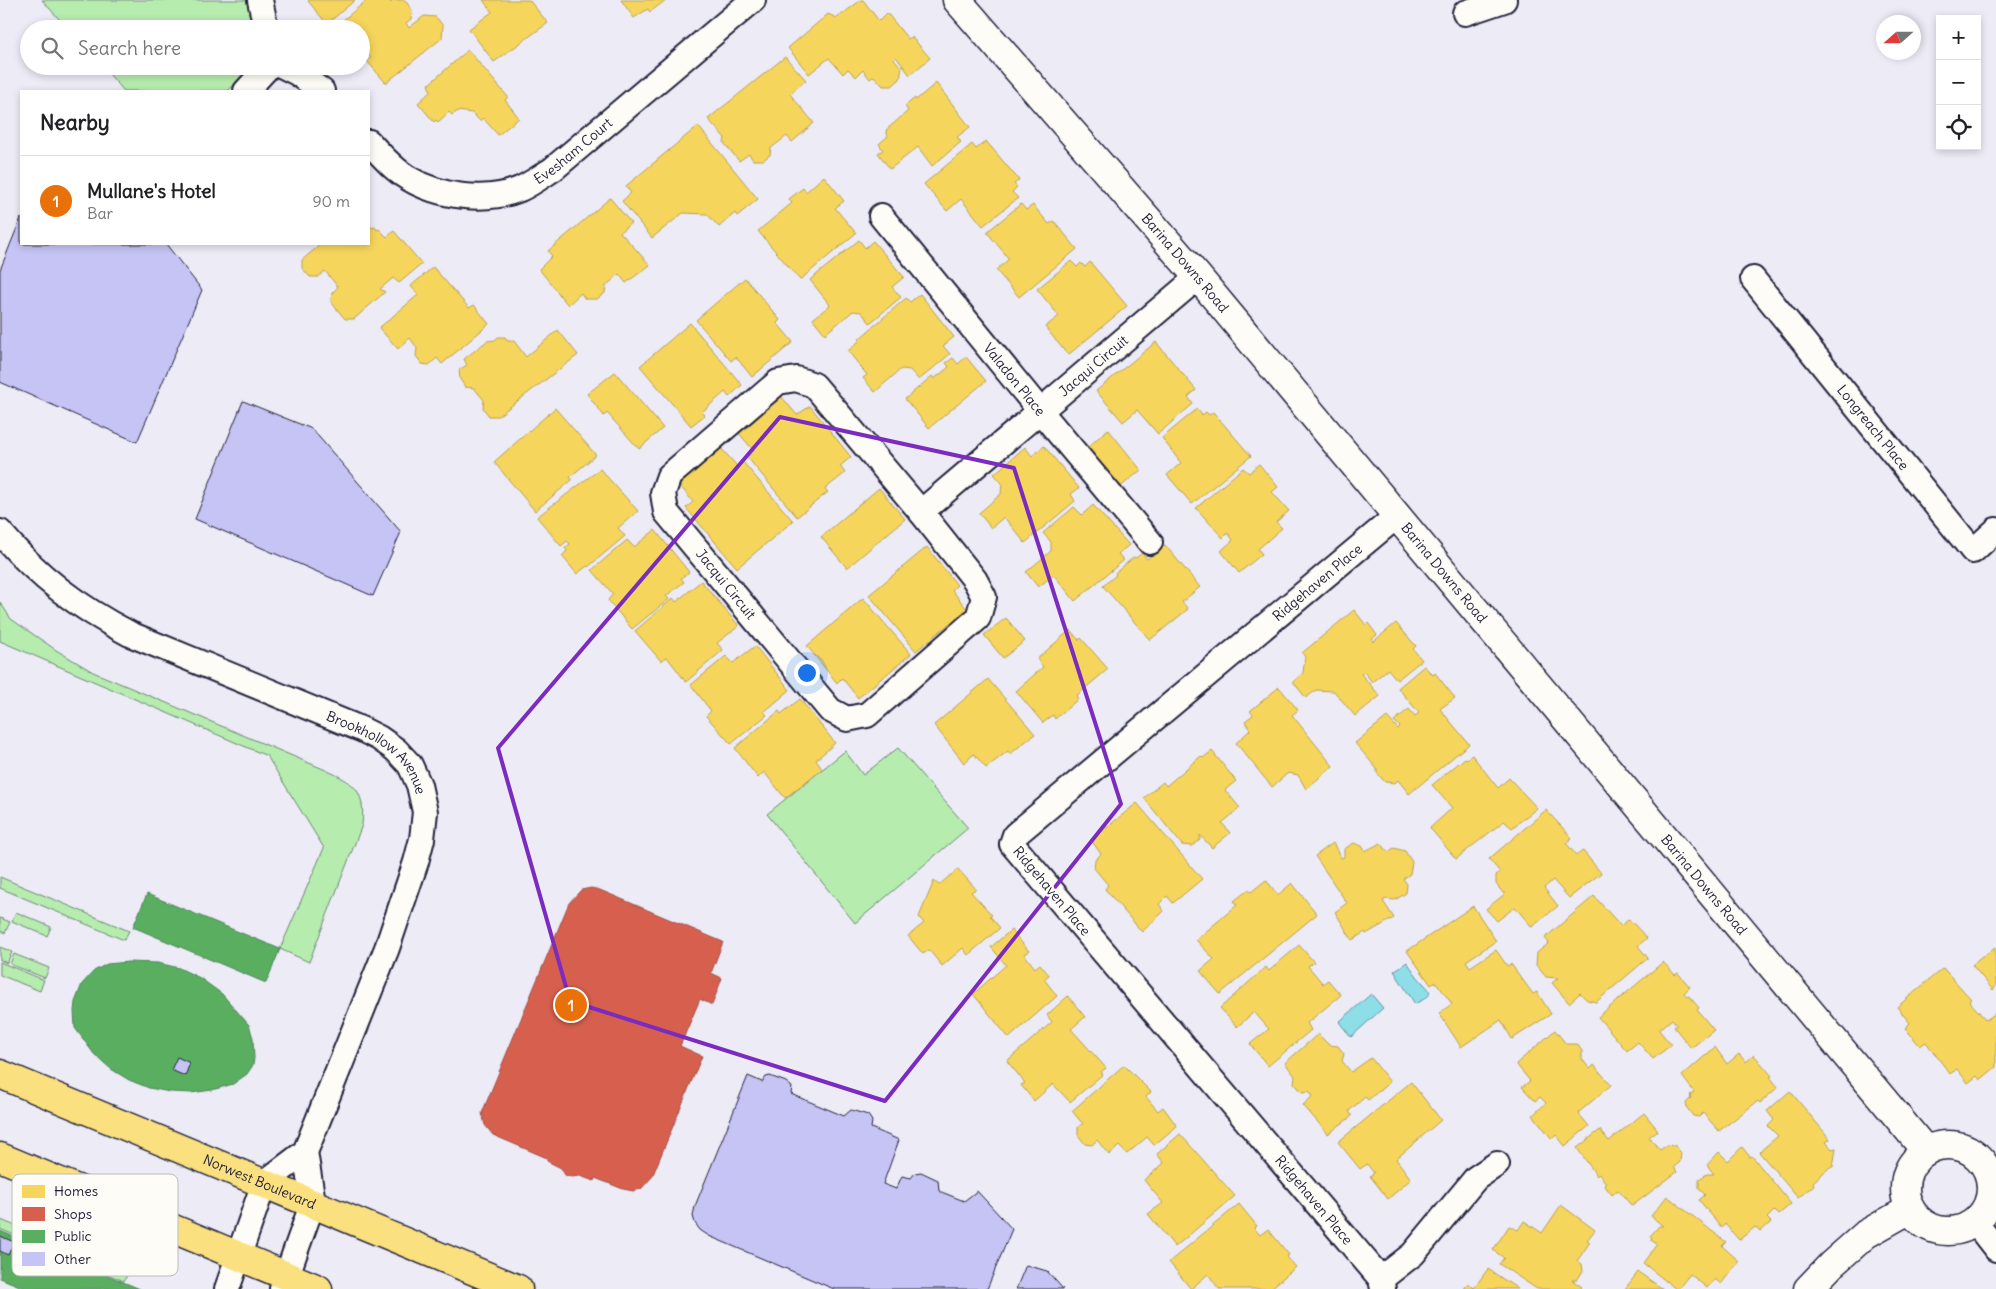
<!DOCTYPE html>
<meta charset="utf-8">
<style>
body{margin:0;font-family:Delius,sans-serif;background:#f2f2f2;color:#202124}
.controls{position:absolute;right:15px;top:15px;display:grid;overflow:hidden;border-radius:0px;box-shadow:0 2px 8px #0003}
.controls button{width:45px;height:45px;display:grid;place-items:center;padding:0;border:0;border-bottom:1px solid #e0e0e0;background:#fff;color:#202124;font:25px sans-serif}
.compass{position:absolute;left:1876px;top:15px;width:45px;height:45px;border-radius:50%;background:#fff;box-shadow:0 2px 8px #0003;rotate:249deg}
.you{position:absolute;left:806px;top:672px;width:18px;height:18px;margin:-12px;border:4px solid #fff;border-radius:50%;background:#1a73e8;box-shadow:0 0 0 8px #1a73e833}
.badge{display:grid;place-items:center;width:32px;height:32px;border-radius:50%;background:#0f766e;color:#fff;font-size:16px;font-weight:700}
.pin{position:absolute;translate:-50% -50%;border:2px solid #fff;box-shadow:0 1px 5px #0006}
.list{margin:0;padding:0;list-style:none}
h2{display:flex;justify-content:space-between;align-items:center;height:65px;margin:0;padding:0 20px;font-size:21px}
h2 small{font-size:16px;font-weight:400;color:#757577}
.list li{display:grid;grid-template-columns:32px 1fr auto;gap:15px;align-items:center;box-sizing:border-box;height:90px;padding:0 20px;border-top:1px solid #e0e0e0}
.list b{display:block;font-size:19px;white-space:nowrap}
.list p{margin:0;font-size:16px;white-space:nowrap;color:#757577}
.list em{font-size:16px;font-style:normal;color:#757577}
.icon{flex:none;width:28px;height:28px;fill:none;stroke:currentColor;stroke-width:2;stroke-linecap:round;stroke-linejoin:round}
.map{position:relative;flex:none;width:1996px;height:1289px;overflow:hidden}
.search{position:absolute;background:#fff;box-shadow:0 2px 8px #0003;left:20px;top:20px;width:350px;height:55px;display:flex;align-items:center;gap:12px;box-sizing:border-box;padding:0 18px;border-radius:28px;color:#757577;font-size:19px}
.panel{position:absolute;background:#fff;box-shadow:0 2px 8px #0003;left:20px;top:90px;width:350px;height:155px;border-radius:0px}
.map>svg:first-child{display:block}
</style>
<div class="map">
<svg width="1996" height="1289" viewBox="0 0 1996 1289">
<rect width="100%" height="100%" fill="#ecebf6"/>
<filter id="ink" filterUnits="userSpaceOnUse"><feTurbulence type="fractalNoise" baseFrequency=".02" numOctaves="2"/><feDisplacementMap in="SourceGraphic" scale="10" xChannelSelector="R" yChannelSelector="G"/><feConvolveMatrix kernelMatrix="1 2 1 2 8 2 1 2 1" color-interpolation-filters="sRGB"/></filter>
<g filter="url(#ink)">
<path fill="#b6ecae" stroke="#6c8774" d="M42 0H250L255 29H68Z
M102 66H252L228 91H124Z
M0 602 11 619 56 650 93 672 321 768C352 782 366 787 362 825L309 962 280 949 324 848 267 756 0 641Z
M898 748 968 828 855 923 767 814 845 751 863 775Z
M0 877 129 931 124 940 0 888Z
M16 912 51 927 47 936 12 921Z
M0 918 10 922 5 933 0 931Z
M0 947 12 952 7 963 0 960Z
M14 954 49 968 45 978 10 964Z
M0 962 44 980 40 991 0 975Z
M1 1220 128 1273 124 1281 0 1229Z"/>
<path fill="#8ddee6" stroke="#6293a2" d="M1407 962C1412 969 1417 977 1422 982 1436 995 1429 996 1415 1004L1394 971Z
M1371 994 1383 1008 1351 1037 1339 1022Z"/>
<path fill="#f6d55c" stroke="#b69f52" d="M309 0H355L327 24 308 1Z
M367 0H388L391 3 394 0H405L412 10 411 19 406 23 409 28 424 16 436 17 443 26 442 38 386 83 367 61 371 58 361 47V29H346L341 22Z
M483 0H529L548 23 494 62 469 29 492 12Z
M621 0H666L650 12 648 9 634 18Z
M861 0H863L879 21 887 13 908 39 912 37 930 58 910 75 896 57 894 59 902 68 900 79 892 86H883L874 76 870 79 863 70 856 77 848 69 843 74 829 58 809 74 788 48 828 14 837 18Z
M468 50 508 97 505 100 519 118 498 135 483 118 480 121 472 113 458 111 452 115 449 112 438 122 436 120 434 122 418 103 431 91 428 85Z
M785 57 806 80 790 94 814 123 792 142 787 136 771 148 770 155 763 160H753L749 154 739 161 724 143 725 138 708 119Z
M936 83 970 127 957 137 961 142 932 166 918 147 890 169 878 153 883 150 879 144 888 136 886 130 908 111 905 106 915 98 916 100Z
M698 126 758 199 737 216 735 213 719 227 707 214 683 213 652 238 622 201 631 193 626 186Z
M986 141 1019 180 1014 184 1017 187 1012 192 1018 198 983 226 961 199 947 211 924 184 972 144 976 149Z
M824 176 844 201 835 208 856 233 800 280 758 231 792 203 789 199 803 188 806 192Z
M610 198 631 223 620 232 650 265 626 283 619 274 606 286 605 293 597 299H585L581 293 568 305 539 269 552 256 548 251Z
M1021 204 1026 210 1033 205 1049 224 1054 221 1077 249 1019 297 996 270 1009 259 987 232Z
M369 224 372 228 375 227 377 230 379 229 387 237 394 231 422 264 399 283 393 278 380 289 385 292 354 319H345L331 302 332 293 338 287 325 271 318 277H310L302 268V260L321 244H369Z
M859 240 865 248 873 241 904 277 892 287 901 297 870 323 861 312 853 311 825 334 813 319 830 305 810 280Z
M1071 261 1077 267 1081 263 1085 267 1090 262 1127 306 1068 355 1045 327 1059 316 1037 289Z
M433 267 469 308 474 305 489 324 442 364 437 358 429 365 422 364 416 356 417 348 410 338 398 349 379 328 418 295 411 286Z
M745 278 780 320 777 323 793 342 752 377 736 357 731 361 696 320Z
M920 294 954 337 943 346 950 354 919 380 910 370 901 369 875 392 863 378 867 375 848 351 860 340 859 339 906 298 910 302Z
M690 323 742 385 729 397 725 392 702 412 705 415 691 426 640 366Z
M558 330 578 355 498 416H489L483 408 484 400 474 388 465 387 460 379 459 370 467 365 464 359 487 341 495 340 498 337H505L508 341H514L526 357Z
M1156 342 1196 390 1188 397 1193 404 1158 434 1137 410 1123 422 1096 391Z
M966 357 986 381 929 428 905 399 932 376 934 379 949 367 946 363 953 358 958 364Z
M615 372 663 428 639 449 607 413 604 416 587 394Z
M781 396 797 415 810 406 851 457 840 466 845 473 825 489 828 492 797 517 747 457 754 451 737 431Z
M555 408 596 455 570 477 572 480 535 511 494 462Z
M1197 409 1202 415 1206 412 1209 415 1213 412 1251 456 1192 504 1167 475 1181 463 1162 438Z
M1108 429 1141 470 1119 488 1087 448Z
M1044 446 1079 488 1071 494 1075 501 1025 543 1004 517 991 528 979 513 1001 494 1002 483 994 474 1025 447 1032 456Z
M720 447 737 466 742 461 793 521 737 568 686 508 693 502 677 482Z
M1259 464 1278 487 1272 492 1289 511 1276 522 1282 528 1258 549 1262 554 1239 573 1221 551 1233 540 1228 533 1223 538 1196 508 1243 468 1249 473Z
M600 469 638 511 618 528 625 536 588 567 587 566 577 574 562 556 567 551 565 548 570 544 567 541 561 546 537 517Z
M879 488 905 519 847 568 821 537Z
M1093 505 1129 545 1118 554 1124 560 1075 601 1054 575 1038 587 1026 572 1051 551V542L1043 533 1074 507 1082 515Z
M655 530 689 572 681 578 684 582 666 596 669 599 632 629 608 600 613 594 592 570 627 540 634 547Z
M1165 545 1200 587 1182 602 1188 609 1150 640 1103 586 1116 575 1115 573 1134 557 1136 558 1142 553 1147 559Z
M927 547 957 585 952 590 967 609 916 651 869 595Z
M701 581 739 626 717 643 723 650 686 682 667 657 661 661 635 631 673 598 676 602Z
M863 598 911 654 858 698 842 678 837 683 807 646Z
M1354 610 1366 625 1368 623 1377 635 1372 639 1373 642 1396 623 1416 646 1413 649 1422 660 1397 680 1388 669 1372 682 1364 672 1361 674 1380 696 1355 716 1334 691 1316 690 1306 698 1293 682 1303 673 1305 657 1302 653Z
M1006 618 1025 641 1003 658 984 635Z
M1070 630 1079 640 1081 638 1108 669 1076 696 1078 699 1055 719 1053 715 1043 723 1016 691 1043 667 1037 659Z
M755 646 790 690 764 712 767 715 731 744 706 716 711 711 691 685 726 656 733 663Z
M1424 666 1433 675 1435 673 1455 698 1440 709 1469 744 1409 794 1398 780 1395 783 1385 782 1377 773V769L1355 743 1387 717 1398 729 1400 727 1394 721 1409 709 1415 716 1419 713 1398 688Z
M988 679 1035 734 1010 754 1008 751 986 768 974 754 964 763 934 725Z
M1279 687 1298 710 1292 715 1333 766 1306 789 1298 775 1288 773 1272 787 1236 743 1250 730 1245 721 1253 715 1250 711Z
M800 699 835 743 816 760 822 769 785 798 764 772 758 778 735 748 779 711 781 714Z
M1212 751 1236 781 1225 790 1240 808 1222 823 1230 833 1212 848 1200 835V840L1192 846 1182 845 1144 798 1163 782 1166 786 1201 756 1203 758Z
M1472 755 1498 788 1509 778 1537 808 1512 828 1504 821 1456 859 1430 828 1452 808 1432 785 1465 758 1467 759Z
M1137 803 1202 879 1173 903 1167 896 1159 904 1164 911 1142 932 1105 889 1108 885 1094 868 1095 860 1101 854 1091 840Z
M1546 810 1572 838 1566 843 1576 855 1583 851 1601 873 1569 898 1553 880 1544 888 1558 906 1532 927 1515 907 1497 921 1486 909 1506 893H1503L1496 884V875L1500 872 1489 859Z
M1333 843 1341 858 1344 857V849L1354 843 1362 846 1365 851 1381 843 1388 852 1394 848 1405 851 1412 862 1410 874 1403 879 1407 884 1406 893 1395 900 1386 899 1383 901 1394 918 1366 934 1365 932 1352 940 1335 912 1347 903 1315 856Z
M958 869 976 889 971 892 992 915 990 916 1000 928 968 955 963 948 942 966 929 950 923 954 908 936 924 923 919 917 934 881 939 885Z
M1266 880 1278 895 1292 883 1317 914 1220 994 1200 971 1214 959 1196 940 1237 905 1234 901 1248 890 1251 892Z
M1594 896 1621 926 1629 919 1647 938 1638 946 1648 958 1596 1002 1587 1000 1580 993 1569 1003 1552 983 1558 978 1546 977 1536 965 1537 953 1549 943 1545 938Z
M1473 906 1496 941 1466 961 1470 967 1496 950 1507 966 1511 964 1533 994 1537 992 1551 1014 1512 1039 1501 1020 1461 1047 1439 1013 1452 1004 1436 982 1431 985 1407 951Z
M1011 930 1029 951 1024 954 1035 968 1040 964 1049 975 1044 979 1057 996 1009 1038 973 994 1006 965 991 947Z
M1299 945 1314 962 1308 966 1323 984 1328 980 1341 995 1307 1023 1311 1030 1268 1066 1250 1044 1269 1029 1254 1012 1237 1027 1220 1008 1266 967 1269 971Z
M1995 947 1996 986 1993 990 1972 965Z
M1663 962 1675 975 1678 973 1690 987 1684 993 1687 997 1689 996 1699 1008 1697 1010 1714 1030 1691 1048 1674 1027 1677 1025 1672 1019 1659 1030 1671 1045 1653 1059 1638 1042 1627 1051 1598 1017Z
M1943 968 1971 999 1969 1001 1986 1020 1996 1013V1067L1980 1080 1977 1076 1968 1083 1957 1069 1950 1074 1926 1042 1920 1046 1905 1028 1910 1023 1897 1007Z
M1068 996 1085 1017 1071 1029 1106 1068 1101 1072 1103 1074 1070 1102 1053 1084 1034 1101 1021 1085 1025 1083 1007 1061 1052 1022 1047 1015Z
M1555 1030 1566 1044H1577L1582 1051V1059L1590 1069 1594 1065 1611 1085 1578 1113 1589 1126 1565 1146 1556 1135 1552 1139 1533 1115 1546 1103 1540 1097 1535 1101 1522 1087 1530 1081 1516 1064Z
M1318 1034 1329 1045 1338 1046 1344 1054 1342 1061 1351 1072 1371 1058 1390 1082 1368 1100 1365 1097 1349 1111 1352 1116 1328 1134 1303 1105 1313 1096 1309 1091 1302 1092 1294 1083 1295 1076 1285 1063Z
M1715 1047 1727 1064 1739 1054 1746 1062 1754 1055 1772 1076 1770 1077 1778 1087 1760 1103 1758 1101 1719 1131 1703 1113 1699 1117 1693 1116 1687 1108 1686 1103 1691 1098 1690 1095 1694 1092 1682 1076Z
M1124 1065 1151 1092 1146 1097 1158 1111 1163 1107 1177 1126 1154 1145 1147 1137 1127 1154 1119 1146 1109 1155 1097 1140 1092 1145 1085 1144 1078 1135V1127L1083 1124 1072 1111Z
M1411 1082 1441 1120 1396 1159 1411 1179 1388 1199 1370 1176 1374 1173 1367 1164 1360 1169 1338 1142Z
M1790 1091 1830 1139 1826 1142 1832 1149 1836 1148 1833 1167H1830L1813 1182 1814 1185 1798 1198 1759 1152 1778 1136 1768 1126 1774 1120 1767 1111Z
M1644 1113 1658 1130 1649 1137 1660 1150 1667 1145 1676 1146 1681 1153 1680 1162 1674 1167 1677 1172 1632 1206 1618 1190 1612 1195 1604 1185 1606 1183 1599 1174 1597 1176 1577 1148 1600 1130 1609 1141Z
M1180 1134 1235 1196 1175 1247 1148 1214 1163 1203 1144 1180 1164 1163 1157 1154Z
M1742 1147 1750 1157 1752 1156 1791 1204 1778 1215 1774 1211 1767 1218 1771 1222 1760 1232 1755 1227 1739 1240 1725 1224 1722 1228 1699 1200 1705 1195 1699 1188V1179L1707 1174H1714L1707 1165 1719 1152 1728 1161Z
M1667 1196 1726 1242 1722 1246 1739 1261 1721 1284 1715 1279 1707 1288 1690 1274 1678 1289H1676L1643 1263 1657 1244 1652 1241 1651 1235 1659 1226H1663L1651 1216Z
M1239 1204 1257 1226 1254 1228 1260 1235 1268 1229 1289 1255 1287 1257 1296 1267 1270 1289H1219L1208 1274 1191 1289 1169 1262Z
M1561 1205 1595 1230 1587 1240 1590 1242 1577 1261 1582 1264 1583 1271 1577 1280H1572L1582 1287 1580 1289H1537L1499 1264 1504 1258 1493 1250 1509 1226 1518 1230 1524 1221 1542 1233Z
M1488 1269 1518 1289H1464L1468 1283 1474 1288Z
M1638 1272 1663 1289H1625Z"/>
<path fill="#d6604d" stroke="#a04d48" d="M591 888 600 890 723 942 711 973 722 978 712 1005 700 999 680 1046 702 1056 652 1177 641 1189 633 1191 623 1189 595 1178 594 1181 580 1176 571 1177 565 1175 561 1168 547 1161V1158L493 1135 485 1125 482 1113 569 903 581 890Z"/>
<path fill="#5aae61" stroke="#498456" d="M147 894 280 949 266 983 133 927Z
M128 962 158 963 179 968 200 978 222 994 249 1025 253 1038 254 1058 253 1065 247 1074 233 1084 212 1090 191 1093 170 1092 149 1088 129 1080 111 1069 94 1054 75 1028 74 1011 75 1002 82 984 94 971 107 964Z
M0 1231 140 1289H27L0 1278Z"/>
<path fill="#c6c3f5" stroke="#22223b" d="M21 218V244H166L202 290 137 442 0 382V270Z
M243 401 312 429 401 532 373 596 195 519Z
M177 1057 190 1063 185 1076 171 1070Z
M748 1076 762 1082 766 1077 770 1076 786 1082 792 1087 791 1094 844 1116 851 1110 868 1115 872 1121 871 1128 899 1140 883 1184 896 1189 902 1176 911 1178 915 1173 921 1172 938 1180 939 1191 964 1201 977 1191 1012 1229 987 1289H834L709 1236 700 1230 695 1223 693 1216 695 1206Z
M0 1236 14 1242 8 1255 0 1251Z
M1026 1265 1047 1271 1063 1289H1016Z"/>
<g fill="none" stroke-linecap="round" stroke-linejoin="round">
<g stroke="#22223b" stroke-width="28">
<g id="minor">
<path d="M260 0 266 29"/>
<path d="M1465 13 1504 0"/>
<path d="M283 66 297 73 322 91"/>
<path d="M246 91 269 66"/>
<path id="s1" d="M369 142C381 155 393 169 408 178 439 197 487 203 520 189 531 184 542 176 553 169L753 0"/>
<path id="s2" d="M881 216 1041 412 1150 542"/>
<path id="s3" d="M1753 279 1973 551 1996 530"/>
<path d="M796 379 814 385 921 512 975 580 984 597 978 618 867 715 847 719 830 710 666 512 663 493 669 476 778 382Z"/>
<path id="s4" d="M921 512 1198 277"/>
<path id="s5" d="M0 532C38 577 78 607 130 634L361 729 379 738 396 750 410 765 419 785 425 812 422 839 416 862 387 948 310 1140 305 1152 264 1183 227 1289"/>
<path d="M1975 1222 1996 1249"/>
<path d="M1381 1279 1413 1254 1476 1178 1497 1164"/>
<path d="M282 1289 313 1202 305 1152"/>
<path id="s6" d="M1383 1289 1381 1279 1012 844 1015 835 1398 515"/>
</g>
</g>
<g stroke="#22223b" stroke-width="31">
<g id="tertiary">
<path id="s7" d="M957 0 1198 277 1926 1151"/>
<circle cx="1948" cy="1188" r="43"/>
<path d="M1808 1289 1832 1264 1866 1234 1910 1209"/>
</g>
</g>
<g stroke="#22223b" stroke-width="31">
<g id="primary">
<path id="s8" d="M0 1074 518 1289"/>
<path d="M0 1157 318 1289"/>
</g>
</g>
<use href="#minor" stroke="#fdfcf7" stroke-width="24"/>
<use href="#tertiary" stroke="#fdfcf7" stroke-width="28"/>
<use href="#primary" stroke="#fbe080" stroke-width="28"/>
</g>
</g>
<path fill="none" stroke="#7b2cbf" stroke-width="4" stroke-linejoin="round" d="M780 417 1014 468 1121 804 885 1101 570 1001 498 748Z"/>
<g text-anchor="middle" stroke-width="5" stroke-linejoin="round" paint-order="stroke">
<g font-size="14" fill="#22223b" stroke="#fdfcf7">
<text dy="5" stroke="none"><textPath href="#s1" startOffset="235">Evesham Court</textPath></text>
<text dy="5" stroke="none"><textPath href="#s7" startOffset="348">Barina Downs Road</textPath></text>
<text dy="5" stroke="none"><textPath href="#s4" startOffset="226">Jacqui Circuit</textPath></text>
<text dy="5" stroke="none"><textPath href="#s2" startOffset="211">Valadon Place</textPath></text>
<text dy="5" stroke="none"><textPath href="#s3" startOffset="191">Longreach Place</textPath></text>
<text dy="5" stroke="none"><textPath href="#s7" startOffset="752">Barina Downs Road</textPath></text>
<text dy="5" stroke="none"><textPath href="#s6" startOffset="984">Ridgehaven Place</textPath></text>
<text transform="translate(726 584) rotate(51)" y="5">Jacqui Circuit</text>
<text dy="5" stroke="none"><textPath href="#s5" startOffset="444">Brookhollow Avenue</textPath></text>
<text dy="5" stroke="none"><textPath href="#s7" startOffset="1158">Barina Downs Road</textPath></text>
<text transform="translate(1052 891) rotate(50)" y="5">Ridgehaven Place</text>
<text dy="5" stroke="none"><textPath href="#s8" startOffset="281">Norwest Boulevard</textPath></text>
<text transform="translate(1314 1200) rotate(50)" y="5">Ridgehaven Place</text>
</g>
</g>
<rect x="12" y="1174" width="166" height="102" rx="8" fill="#fdfcf7" stroke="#bbbbbf" stroke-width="1"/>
<rect x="22" y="1185" width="23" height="13" fill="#f6d55c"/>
<rect x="22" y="1207" width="23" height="14" fill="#d6604d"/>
<rect x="22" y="1230" width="23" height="13" fill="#5aae61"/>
<rect x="22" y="1252" width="23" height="14" fill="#c6c3f5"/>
<g font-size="14" fill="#22223b">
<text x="54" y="1196">Homes</text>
<text x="54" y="1219">Shops</text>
<text x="54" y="1241">Public</text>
<text x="54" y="1264">Other</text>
</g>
</svg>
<div class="controls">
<button>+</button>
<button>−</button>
<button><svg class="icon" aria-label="locate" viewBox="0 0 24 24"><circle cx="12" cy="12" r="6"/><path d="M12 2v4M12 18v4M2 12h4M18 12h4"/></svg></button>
</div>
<svg class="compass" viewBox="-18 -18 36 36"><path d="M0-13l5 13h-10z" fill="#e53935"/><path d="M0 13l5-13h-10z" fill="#757577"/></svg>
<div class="you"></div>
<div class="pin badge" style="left:571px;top:1005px;background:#e8710a">1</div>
<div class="search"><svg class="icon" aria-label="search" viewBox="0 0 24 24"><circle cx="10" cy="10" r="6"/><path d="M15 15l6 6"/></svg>Search here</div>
<section class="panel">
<h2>Nearby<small></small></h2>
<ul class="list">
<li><span class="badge" style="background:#e8710a">1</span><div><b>Mullane's Hotel</b><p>Bar</p></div><em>90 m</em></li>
</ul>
</section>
</div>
